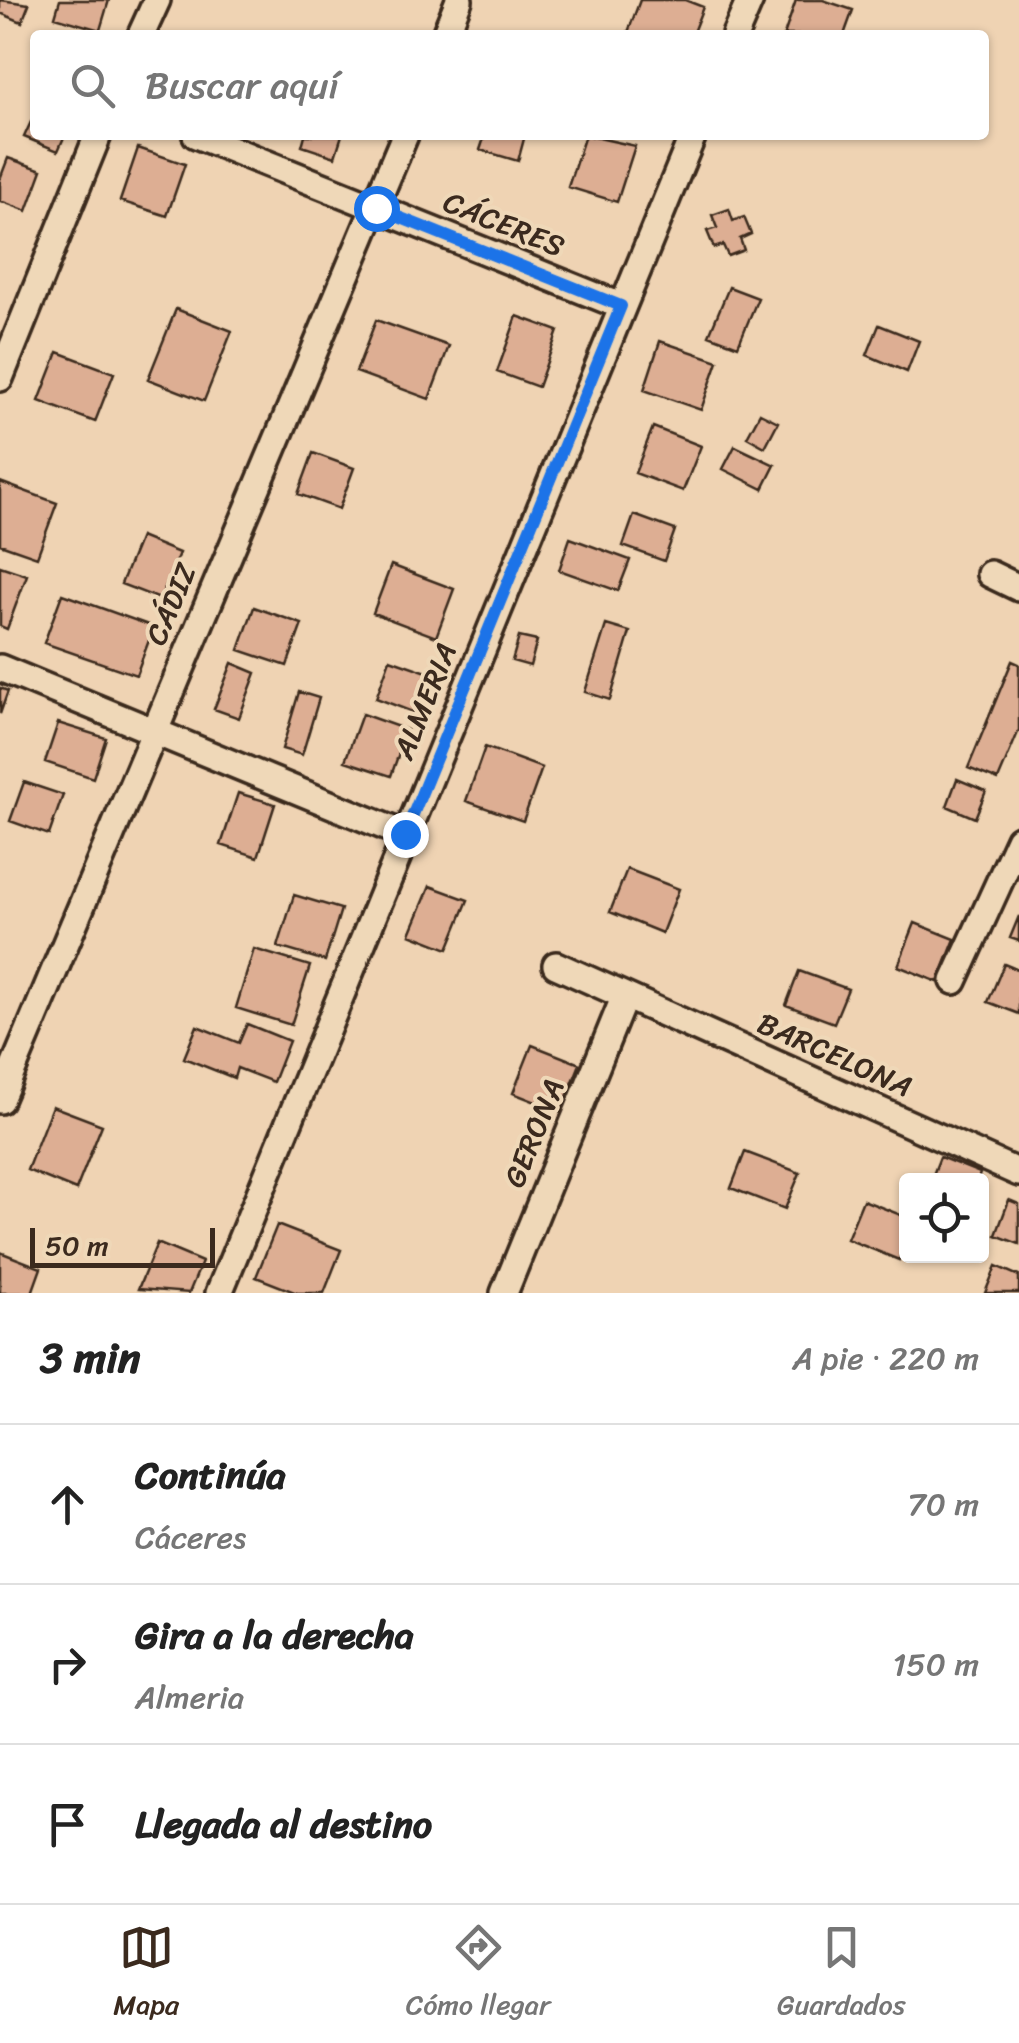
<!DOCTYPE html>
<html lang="es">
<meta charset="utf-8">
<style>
body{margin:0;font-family:Sriracha,sans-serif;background:#f2f2f2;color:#222}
.controls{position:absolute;right:30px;bottom:30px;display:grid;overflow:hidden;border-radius:10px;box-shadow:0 2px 8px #0004}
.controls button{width:90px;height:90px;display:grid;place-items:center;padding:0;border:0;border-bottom:2px solid #e0e0e0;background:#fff;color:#222;font:50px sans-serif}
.scale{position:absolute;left:30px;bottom:25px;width:185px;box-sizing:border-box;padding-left:10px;border:5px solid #3b2a1e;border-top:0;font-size:28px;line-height:35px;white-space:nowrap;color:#3b2a1e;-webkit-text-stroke:8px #efd8b8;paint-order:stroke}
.stop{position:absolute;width:30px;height:30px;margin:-22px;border:8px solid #1a73e8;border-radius:50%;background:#fff}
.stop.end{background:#1a73e8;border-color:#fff;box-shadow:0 2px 10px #0008}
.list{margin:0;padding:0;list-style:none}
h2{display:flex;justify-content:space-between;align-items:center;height:130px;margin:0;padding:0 40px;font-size:42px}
h2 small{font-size:32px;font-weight:400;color:#767676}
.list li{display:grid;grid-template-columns:65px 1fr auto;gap:30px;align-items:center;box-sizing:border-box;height:160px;padding:0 40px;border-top:2px solid #e0e0e0}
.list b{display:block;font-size:38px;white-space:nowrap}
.list p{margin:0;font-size:32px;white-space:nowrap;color:#767676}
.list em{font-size:32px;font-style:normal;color:#767676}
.icon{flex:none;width:55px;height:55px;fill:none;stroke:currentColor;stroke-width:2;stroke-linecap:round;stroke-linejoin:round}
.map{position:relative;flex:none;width:1019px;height:1293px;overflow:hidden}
.search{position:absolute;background:#fff;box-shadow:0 2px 8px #0004;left:30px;right:30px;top:30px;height:110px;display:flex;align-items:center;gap:25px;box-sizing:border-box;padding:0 35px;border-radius:10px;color:#767676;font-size:38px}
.sheet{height:610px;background:#fff}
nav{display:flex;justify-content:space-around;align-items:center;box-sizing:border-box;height:140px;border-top:2px solid #e0e0e0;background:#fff;font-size:28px;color:#767676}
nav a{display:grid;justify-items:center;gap:5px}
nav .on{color:#3b2a1e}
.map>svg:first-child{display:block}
</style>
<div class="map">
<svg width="1019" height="1293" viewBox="0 0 1019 1293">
<rect width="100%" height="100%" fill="#efd3b3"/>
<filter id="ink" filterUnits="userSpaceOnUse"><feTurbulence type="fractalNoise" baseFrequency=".01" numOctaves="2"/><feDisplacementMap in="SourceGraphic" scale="20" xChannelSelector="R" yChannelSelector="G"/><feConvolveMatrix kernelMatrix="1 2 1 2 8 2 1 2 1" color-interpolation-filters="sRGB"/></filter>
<g filter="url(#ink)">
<path fill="#ddae93" stroke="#3b2a1e" stroke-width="2.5" d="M0 0 29 4 22 22 0 13Z
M60 0H109L100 30 55 17Z
M640 0H685L703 7 692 35H627Z
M796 0H823L853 10 844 35H784Z
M35 113V135H65L58 151 24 137Z
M305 135H342L335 157 302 146Z
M485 135H525L518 161 480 150Z
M585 135 635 146 617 202 568 187Z
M138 148 185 164 167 216 120 201Z
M8 158 42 170 27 211 0 201V179Z
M729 209 733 221 744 217 751 234 740 239 744 250 728 256 723 245 714 248 707 231 717 228 712 215Z
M729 287 758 298 738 346 709 335Z
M176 309 232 331 204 401 148 379Z
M517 316 558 331 538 387 497 372Z
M376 320 449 346 429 399 356 372Z
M879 325 919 341 907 372 867 355Z
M660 341 718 361 701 410 644 390Z
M58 352 114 373 95 422 39 401Z
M760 413 778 422 765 447 747 437Z
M653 427 701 446 683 491 635 473Z
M735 446 775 465 763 489 723 469Z
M313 453 354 468 339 509 298 494Z
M0 482 57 503 37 557 0 544Z
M634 515 675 530 664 561 623 546Z
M140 537 179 553 160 599 121 584Z
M570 538 630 560 618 591 559 570Z
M391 565 454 589 436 637 373 613Z
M0 566 27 575 7 629 0 626Z
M62 594 154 627 136 675 44 643Z
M254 607 302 624 287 666 239 650Z
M606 625 630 632 610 700 585 692Z
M519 637 537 641 530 666 512 661Z
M390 659 430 673 415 713 376 698Z
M1012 661 1019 664V730L998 780 968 768Z
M232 663 256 673 239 718 214 709Z
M0 688 8 691 0 714Z
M299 692 319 698 302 755 282 749Z
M362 714 407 730 391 776 345 761Z
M58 723 106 738 93 778 45 762Z
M485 747 542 768 523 821 466 801Z
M957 779 986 791 975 818 947 806Z
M24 782 63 795 49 835 10 821Z
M238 793 275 804 258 857 221 845Z
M627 869 679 889 662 933 610 912Z
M430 886 468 900 448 949 410 934Z
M294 895 341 909 325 961 278 947Z
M1019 916V941L1010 938Z
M915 923 955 939 938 982 898 966Z
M254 949 310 966 291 1025 236 1008Z
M1004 964 1019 970V1014L988 1002Z
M799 971 848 989 834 1023 786 1005Z
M247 1024 289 1041 273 1082 237 1068 234 1078 184 1058 197 1026 239 1043Z
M532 1045 580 1064 561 1112 513 1093Z
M52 1106 102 1125 76 1190 27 1170Z
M745 1152 800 1173 785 1209 731 1188Z
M940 1157 980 1173 978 1180H931Z
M863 1200 906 1217V1240L899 1260 847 1239Z
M1009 1200 1019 1204V1244L996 1235Z
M277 1225 341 1250 324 1293H297L256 1277Z
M157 1243 202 1262 189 1293 138 1289Z
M0 1252 41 1268 32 1293H0Z
M996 1266 1019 1276V1293H985Z"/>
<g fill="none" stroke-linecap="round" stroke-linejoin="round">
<g stroke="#3b2a1e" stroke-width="32">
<path id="minor" d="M141 35 157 0
M445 35 459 0
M735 35 750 0
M196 135 621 306
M0 378 98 135
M990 574 1019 588
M0 668 405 835
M556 965 1019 1173
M954 981 1019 839
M0 1100 405 135
M219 1293 693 135
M504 1293 624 998"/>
</g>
<use href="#minor" stroke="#efd8b8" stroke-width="25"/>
</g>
</g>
<g fill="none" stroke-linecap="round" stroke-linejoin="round" filter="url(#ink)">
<path stroke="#1a73e8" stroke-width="12" d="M376 208 621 306 405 834"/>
</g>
<g text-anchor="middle" stroke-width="8" stroke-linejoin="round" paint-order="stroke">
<g font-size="30" fill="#3b2a1e" stroke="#efd8b8">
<text transform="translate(504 224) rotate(22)" y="10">CÁCERES</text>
<text transform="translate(171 604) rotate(-67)" y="10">CÁDIZ</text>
<text transform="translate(425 701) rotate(-68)" y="10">ALMERIA</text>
<text transform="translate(835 1055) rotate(24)" y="10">BARCELONA</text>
<text transform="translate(534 1133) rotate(-68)" y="10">GERONA</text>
</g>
</g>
</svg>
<div class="controls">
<button><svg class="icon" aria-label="locate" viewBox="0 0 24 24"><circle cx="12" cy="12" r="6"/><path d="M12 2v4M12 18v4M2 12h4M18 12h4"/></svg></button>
</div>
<div class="scale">50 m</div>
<div class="stop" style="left:376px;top:208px"></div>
<div class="stop end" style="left:405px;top:834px"></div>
<div class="search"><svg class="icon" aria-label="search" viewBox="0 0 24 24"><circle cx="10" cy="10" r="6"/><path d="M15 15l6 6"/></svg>Buscar aquí</div>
</div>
<section class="sheet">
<h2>3 min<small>A pie · 220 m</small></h2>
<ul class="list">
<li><svg class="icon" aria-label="ahead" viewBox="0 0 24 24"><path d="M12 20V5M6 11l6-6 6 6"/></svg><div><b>Continúa</b><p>Cáceres</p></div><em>70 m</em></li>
<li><svg class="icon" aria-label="right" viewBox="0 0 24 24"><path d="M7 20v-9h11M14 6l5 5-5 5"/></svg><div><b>Gira a la derecha</b><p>Almeria</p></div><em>150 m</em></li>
<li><svg class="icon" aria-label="arrive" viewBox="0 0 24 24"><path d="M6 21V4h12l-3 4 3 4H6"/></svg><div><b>Llegada al destino</b></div></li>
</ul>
</section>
<nav>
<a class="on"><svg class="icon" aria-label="map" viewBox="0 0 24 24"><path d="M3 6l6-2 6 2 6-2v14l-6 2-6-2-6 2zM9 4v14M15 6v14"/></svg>Mapa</a>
<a><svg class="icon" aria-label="directions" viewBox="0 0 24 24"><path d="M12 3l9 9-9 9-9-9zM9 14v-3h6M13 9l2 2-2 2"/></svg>Cómo llegar</a>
<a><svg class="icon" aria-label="saved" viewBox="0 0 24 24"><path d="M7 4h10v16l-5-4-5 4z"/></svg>Guardados</a>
</nav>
